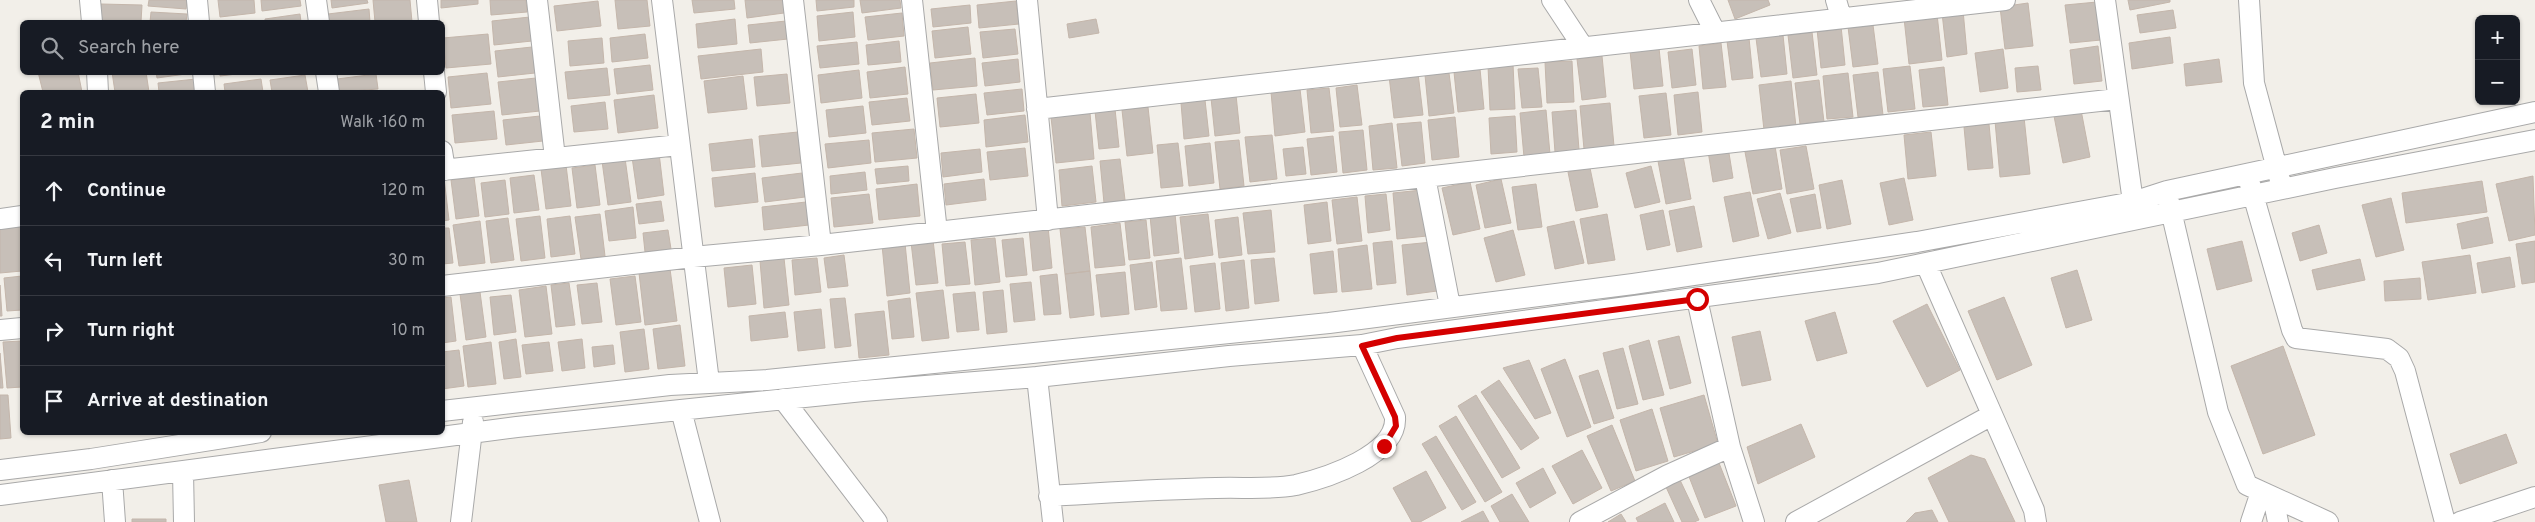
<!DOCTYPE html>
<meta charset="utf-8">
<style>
body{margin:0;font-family:Overpass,sans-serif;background:#20242c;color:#f1f3f6}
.controls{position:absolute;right:15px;top:15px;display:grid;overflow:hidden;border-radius:8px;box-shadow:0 1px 4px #0004}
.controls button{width:45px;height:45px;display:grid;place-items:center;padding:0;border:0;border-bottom:1px solid #363941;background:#171b24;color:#f1f3f6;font:25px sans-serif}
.stop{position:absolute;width:15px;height:15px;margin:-11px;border:4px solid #d40000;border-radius:50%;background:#fff}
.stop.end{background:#d40000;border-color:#fff;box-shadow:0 1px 5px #0008}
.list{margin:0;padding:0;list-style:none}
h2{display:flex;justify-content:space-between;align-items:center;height:65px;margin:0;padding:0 20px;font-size:21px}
h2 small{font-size:16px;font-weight:400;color:#9ea1a6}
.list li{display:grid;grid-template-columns:32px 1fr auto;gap:15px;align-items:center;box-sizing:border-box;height:70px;padding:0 20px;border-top:1px solid #363941}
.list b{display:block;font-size:19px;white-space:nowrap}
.list em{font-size:16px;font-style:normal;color:#9ea1a6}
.icon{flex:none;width:28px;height:28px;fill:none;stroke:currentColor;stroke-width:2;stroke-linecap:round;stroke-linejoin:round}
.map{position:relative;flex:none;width:2535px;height:522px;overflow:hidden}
.search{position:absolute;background:#171b24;box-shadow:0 1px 4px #0004;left:20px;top:20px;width:425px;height:55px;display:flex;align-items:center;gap:12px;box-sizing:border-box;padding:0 18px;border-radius:8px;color:#9ea1a6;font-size:19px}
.panel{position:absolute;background:#171b24;box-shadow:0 1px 4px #0004;left:20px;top:90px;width:425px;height:345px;border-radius:8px}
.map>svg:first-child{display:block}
</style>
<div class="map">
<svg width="2535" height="522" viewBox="0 0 2535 522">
<rect width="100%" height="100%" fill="#f2efe9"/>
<path fill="#c7bfb8" stroke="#c4b6ab" d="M149 0H187L186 9 148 6Z
M218 0H254L255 13 220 17Z
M261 0H300L301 6 262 11Z
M331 0H367L368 3 332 8Z
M373 0H410L412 22H375Z
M441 0H478V4L441 8Z
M490 0H526L527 12 491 15Z
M615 0H647L650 26 618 29Z
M692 0H734L735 9 694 13Z
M745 0H783L784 13 747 18Z
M816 0H854V7L817 11Z
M860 0H900L901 8 862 13Z
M1728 0H1768L1770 5 1735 19Z
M2128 0H2170V2L2130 10Z
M598 1 601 26 557 31 554 6Z
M1016 1 1019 24 979 28 977 5Z
M2097 2 2101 40 2070 43 2065 5Z
M2028 3 2033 46 2005 49 2000 7Z
M101 4 142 5 141 22H100Z
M970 5 971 23 933 27 931 9Z
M369 9 370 22H329L328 14Z
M1963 10 1967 54 1947 57 1942 13Z
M2173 10 2176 28 2140 33 2137 15Z
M151 12 187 14 186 22H150Z
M853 12 855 37 819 41 817 16Z
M902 13 904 36 868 40 865 17Z
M300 14 301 22H265V19Z
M1937 14 1942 60 1909 64 1904 18Z
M530 17 532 41 494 45 492 21Z
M735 19 737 44 698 48 696 24Z
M1096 19 1099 33 1069 38 1067 24Z
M786 21 788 39 750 43 748 25Z
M1873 25 1878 64 1853 67 1848 27Z
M1841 26 1845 65 1821 68 1817 29Z
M968 27 971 54 935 58 932 31Z
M1015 29 1018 54 983 58 980 32Z
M1812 32 1817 75 1793 78 1788 35Z
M488 34 491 64 446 68 443 38Z
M645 34 648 58 612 62 610 38Z
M1783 35 1787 74 1761 77 1756 38Z
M2170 37 2173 63 2132 69 2129 43Z
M602 38 604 63 570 66 568 41Z
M1749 38 1753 78 1732 80 1727 41Z
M899 41 901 62 868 65 866 45Z
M857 42 859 64 820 68 817 46Z
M1721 43 1726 87 1703 89 1699 46Z
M2098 46 2102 81 2074 84 2070 50Z
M532 47 535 73 498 77 495 51Z
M1659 48 1663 86 1634 89 1630 51Z
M761 49 763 72 701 79 698 56Z
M1692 49 1696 85 1672 88 1668 52Z
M2003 49 2008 88 1980 92 1975 53Z
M1602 56 1606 97 1582 100 1577 59Z
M975 58 977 86 933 90 930 63Z
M1018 59 1020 82 985 86 982 63Z
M2219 59 2222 82 2186 86 2184 64Z
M1572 61 1574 102 1547 103 1545 62Z
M1513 64 1515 109 1490 110 1488 66Z
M650 65 653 90 617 94 614 69Z
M1910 66 1915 109 1888 112 1883 69Z
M2038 66 2041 90 2017 92 2015 68Z
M905 67 908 94 870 98 867 72Z
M1944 67 1948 105 1923 107 1919 70Z
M607 68 610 95 568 99 565 72Z
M1538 68 1542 107 1522 108 1518 69Z
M1480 69 1484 109 1458 112 1454 72Z
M859 70 862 98 821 103 818 75Z
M38 72H78L82 92H43Z
M112 72H146L149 92H115Z
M156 72H193V73L157 78Z
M220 72H253L220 76Z
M1878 72 1883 115 1858 117 1853 75Z
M487 73 491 104 451 108 448 77Z
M1418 73 1423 115 1394 118 1389 76Z
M1449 73 1454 113 1429 116 1425 75Z
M1848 73 1853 117 1827 119 1823 76Z
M376 74 378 89 339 92 337 79Z
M787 74 790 103 757 106 754 77Z
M305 75 308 92H272L270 80Z
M743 76 747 109 708 113 704 81Z
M536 78 540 111 502 115 498 82Z
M196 79 197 92H159L158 83Z
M261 79 263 92H225L224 84Z
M1819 80 1824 122 1800 124 1795 83Z
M1791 81 1796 127 1764 130 1759 85Z
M1357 85 1362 125 1340 127 1336 88Z
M1329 88 1334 131 1311 133 1307 90Z
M1022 89 1024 111 987 115 984 93Z
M1300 89 1305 132 1275 136 1271 92Z
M1698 92 1702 132 1678 135 1674 95Z
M1666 93 1671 135 1644 138 1639 96Z
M976 94 979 123 940 127 937 98Z
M654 95 658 128 618 133 614 100Z
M1236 95 1240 133 1215 136 1211 98Z
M907 98 910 121 872 125 869 102Z
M1205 100 1209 136 1184 139 1181 103Z
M605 102 608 129 574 132 571 106Z
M1610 103 1614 146 1584 149 1580 106Z
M863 106 866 133 829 137 826 110Z
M1148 107 1153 153 1127 156 1122 110Z
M1115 109 1119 147 1099 149 1095 111Z
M1546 110 1550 154 1524 157 1520 113Z
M1576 110 1579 150 1555 152 1552 112Z
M2081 110 2090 157 2063 163 2054 116Z
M494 111 497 139 455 143 452 115Z
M1090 113 1094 159 1056 163 1051 117Z
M1025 115 1028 142 986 147 984 120Z
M540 116 543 141 506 145 503 120Z
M1515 116 1517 152 1491 154 1489 118Z
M1455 117 1459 157 1432 160 1428 120Z
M2024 117 2030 174 2000 177 1995 121Z
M1421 122 1425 163 1402 166 1397 124Z
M1392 123 1397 168 1373 170 1369 126Z
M1989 124 1993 168 1968 170 1964 127Z
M914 129 917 158 875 162 872 133Z
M1363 130 1367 170 1343 173 1339 132Z
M798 132 801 163 762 167 759 136Z
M1931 132 1936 176 1908 179 1904 135Z
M1272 135 1277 179 1250 182 1245 137Z
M1333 136 1337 172 1311 175 1307 139Z
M752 139 755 167 712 171 709 144Z
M869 140 871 163 828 168 825 144Z
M1239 140 1244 186 1220 189 1215 142Z
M1178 143 1183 186 1161 188 1157 145Z
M1210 143 1214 183 1189 186 1185 146Z
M1775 146 1782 189 1753 194 1745 152Z
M1806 146 1814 189 1787 194 1780 150Z
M1303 147 1306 174 1286 176 1283 149Z
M1728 147 1733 178 1713 182 1708 151Z
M1025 148 1028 176 990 180 987 152Z
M980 149 982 172 943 177 941 153Z
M659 153 664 195 638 199 632 157Z
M1683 156 1691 199 1666 204 1658 161Z
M625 158 631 202 608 205 602 161Z
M1120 159 1125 200 1104 203 1100 161Z
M566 165 571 206 546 209 541 169Z
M595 165 600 205 577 208 572 168Z
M908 166 909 181 877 184 875 169Z
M1092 166 1096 202 1062 206 1059 170Z
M1651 166 1660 202 1635 208 1626 173Z
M1590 168 1598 207 1576 211 1568 172Z
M865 172 867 190 831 194 830 176Z
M755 173 758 202 715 207 712 178Z
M802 173 805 197 765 202 762 178Z
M534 175 539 210 514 213 510 178Z
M2533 176 2535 235 2509 241 2496 184Z
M474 177 479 216 456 219 451 180Z
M444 178 449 220 442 221V179Z
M1904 178 1913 220 1889 225 1880 183Z
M984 179 986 200 946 205 944 184Z
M1501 179 1511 223 1485 228 1476 185Z
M505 180 509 214 485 217 481 183Z
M1842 180 1851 224 1827 229 1819 185Z
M2482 181 2487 212 2406 223 2402 193Z
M1470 182 1480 229 1453 235 1442 188Z
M917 184 920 216 879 220 876 189Z
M1536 184 1542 227 1518 230 1512 187Z
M1422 190 1427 236 1397 239 1393 193Z
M1750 192 1759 236 1733 242 1724 197Z
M1780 193 1791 233 1768 239 1757 199Z
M869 194 873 223 834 227 831 198Z
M1386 194 1390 230 1368 233 1365 196Z
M1815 194 1821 228 1797 232 1790 199Z
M1357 197 1362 241 1337 244 1332 200Z
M2391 198 2404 250 2376 257 2362 205Z
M661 201 664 221 639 224 636 204Z
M806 202 809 225 764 230 762 207Z
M1327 202 1331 241 1308 244 1304 205Z
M1694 206 1702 247 1677 252 1669 211Z
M633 207 636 238 609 241 605 211Z
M1271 210 1275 252 1248 254 1243 213Z
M1663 210 1670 245 1647 250 1640 215Z
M600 214 605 256 581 259 575 217Z
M1175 214 1179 253 1154 256 1150 216Z
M1208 214 1213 255 1185 259 1180 217Z
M1607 214 1615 260 1588 264 1580 219Z
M540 216 545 258 521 261 516 219Z
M570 216 575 254 551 257 547 219Z
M1238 217 1242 255 1219 258 1215 220Z
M2488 217 2493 243 2462 249 2457 224Z
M508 218 514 260 491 263 486 221Z
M1146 220 1150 258 1129 260 1125 222Z
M480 221 485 263 459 266 453 225Z
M1574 221 1584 263 1555 269 1547 227Z
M21 223 22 271 0 273V225Z
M1120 223 1125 265 1095 268 1091 227Z
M2319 225 2327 253 2300 261 2292 233Z
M1048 226 1052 268 1033 271 1029 228Z
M1085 227 1090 271 1065 274 1060 229Z
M442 228H449L453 263 442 264Z
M668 230 671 249 645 252 643 233Z
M1513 230 1525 275 1496 282 1484 238Z
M995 238 1000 282 975 285 971 240Z
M1023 238 1027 275 1006 277 1002 240Z
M933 240 938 283 916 285 911 242Z
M1392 241 1396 283 1377 285 1373 243Z
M2242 241 2252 281 2217 290 2207 249Z
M2535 241V282L2522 284 2516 244Z
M965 242 970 284 946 286 942 244Z
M1432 242 1437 291 1407 295 1402 245Z
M905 243 910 293 887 296 882 245Z
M1367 245 1372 289 1342 292 1338 249Z
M1333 251 1337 292 1314 294 1310 254Z
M844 255 848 286 828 288 824 258Z
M2470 255 2476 293 2428 300 2422 262Z
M2510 257 2515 287 2482 293 2477 263Z
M784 258 789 305 764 308 760 261Z
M817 258 821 292 795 295 792 260Z
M1181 258 1187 309 1161 311 1156 261Z
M1274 258 1279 301 1255 304 1251 260Z
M2360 259 2365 280 2317 290 2312 270Z
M1244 260 1249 308 1226 311 1221 263Z
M1152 262 1157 307 1135 310 1130 265Z
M1215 263 1220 309 1195 312 1190 266Z
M752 265 756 304 728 307 724 268Z
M670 269 677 321 645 325 639 273Z
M2077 270 2092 320 2066 328 2051 278Z
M1090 271 1094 315 1070 318 1065 274Z
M1125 272 1129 314 1101 317 1096 275Z
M1057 274 1061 314 1044 315 1040 276Z
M22 276V310L7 311 4 278Z
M635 276 641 322 616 325 610 279Z
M2420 278 2421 299 2385 301 2384 281Z
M1031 282 1035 320 1014 322 1010 284Z
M569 283 575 325 556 327 551 285Z
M597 283 602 322 582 324 577 285Z
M0 285 2 316H0Z
M546 286 552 334 525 337 519 290Z
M943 290 949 338 922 341 916 293Z
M1003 290 1007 332 987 334 983 292Z
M480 292 486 337 466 340 460 294Z
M975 292 979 330 957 332 953 294Z
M511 295 516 332 494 335 490 297Z
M451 297 456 341 442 343V298Z
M2004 297 2032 365 1997 380 1968 311Z
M845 298 851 346 835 348 830 299Z
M910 298 914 337 892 339 888 301Z
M1927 304 1960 370 1927 387 1893 321Z
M821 309 825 348 798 351 794 312Z
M884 311 889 355 859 358 855 314Z
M785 312 788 337 751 341 749 316Z
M1835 312 1847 353 1817 361 1805 321Z
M680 325 685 366 658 369 653 329Z
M644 329 649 369 625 372 620 332Z
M1760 331 1771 380 1742 386 1732 337Z
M1679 336 1691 383 1670 389 1658 341Z
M516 339 521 377 504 379 499 342Z
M582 339 585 368 562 371 558 342Z
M1649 340 1664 395 1643 400 1629 346Z
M22 341V387L7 388 3 342Z
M491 342 496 384 468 387 463 346Z
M549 342 553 371 526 374 522 345Z
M613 345 615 364 594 367 592 347Z
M2283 346 2315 435 2263 454 2231 366Z
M1623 348 1638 404 1617 409 1603 353Z
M459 350 464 386 442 389V352Z
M0 353 3 388H0Z
M1565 359 1591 427 1567 437 1541 369Z
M1529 360 1551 413 1535 419 1503 368Z
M1598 370 1614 418 1594 424 1579 376Z
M1499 380 1539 438 1521 450 1481 392Z
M0 395H8L11 438 0 439Z
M1476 395 1520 468 1502 478 1458 406Z
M1704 395 1718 444 1674 457 1660 408Z
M1652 409 1668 461 1636 471 1620 420Z
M1456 416 1502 492 1485 502 1439 426Z
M1801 424 1815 457 1758 484 1747 447Z
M1612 425 1635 481 1611 491 1587 436Z
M2506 434 2517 463 2460 484 2450 454Z
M1436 436 1476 502 1462 510 1422 444Z
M1582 450 1602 488 1573 504 1552 466Z
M1971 455 1985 459 2015 522H1949L1928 478Z
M1719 463 1736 506 1705 518 1688 474Z
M1543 468 1556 493 1530 508 1516 483Z
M1426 471 1446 508 1420 522H1412L1393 488Z
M409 480 417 522H386L379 485Z
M1680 480 1699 520 1694 522H1682L1666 487Z
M1512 494 1529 522H1500L1491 506Z
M1665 503 1674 522H1638L1636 518Z
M1932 510 1938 522H1906L1915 513Z
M1483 511 1489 522H1461Z
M1621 514 1626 522H1608Z
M132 519H166V522H132Z"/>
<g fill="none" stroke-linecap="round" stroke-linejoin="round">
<g stroke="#a9a9a9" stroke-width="22">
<path id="minor" d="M90 0 92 22
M197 0 199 22
M316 0 319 22
M427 0 429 22
M537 0 555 158
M662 0 709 382
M793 0 821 245
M912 0 937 232
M1027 0 1048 220
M1552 0 1583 47
M1699 0 1715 32
M1836 0 1841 17
M2105 0 2133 202
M2249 0 2254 83 2280 180
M97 72 98 92
M203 72 205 92
M326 72 329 92
M434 72 436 92
M1037 109 2005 0
M442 151 445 170
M442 170 679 145
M1425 177 1450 306
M2250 184 2292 330 2296 338 2387 349 2399 358 2405 371 2445 522
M2169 202 2218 412 2247 485 2328 522
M0 219 22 216
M1926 264 2034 510 2036 522
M442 286 693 257 821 245 2117 99
M0 330 22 328
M1037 377 1053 522
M783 399 877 522
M681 410 710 522
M442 411 670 385 767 380 1329 323 1633 284 1917 242 2133 202 2167 191 2535 112
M1730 447 1754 522
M0 470 91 459 261 432
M183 472 184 522
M112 480 115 522
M0 495 517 427 863 391 1037 377 1229 356 1362 345 1397 338 1878 273 2335 178 2535 140
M1049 496C1104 493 1160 489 1216 488 1243 487 1270 490 1296 485 1326 478 1398 455 1395 417L1362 345
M2273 497 2278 522
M461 522 473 422
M1580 522 1668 475 1730 447 1697 299
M1796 522 1992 415
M2251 522 2261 492
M2460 522 2535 497"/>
</g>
<use href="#minor" stroke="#fff" stroke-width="20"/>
</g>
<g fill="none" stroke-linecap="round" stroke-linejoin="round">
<path stroke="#d40000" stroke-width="6" d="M1384 446 1396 426 1395 417 1362 346 1397 338 1697 299"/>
</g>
</svg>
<div class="controls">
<button>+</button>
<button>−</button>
</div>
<div class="stop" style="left:1697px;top:299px"></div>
<div class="stop end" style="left:1384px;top:446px"></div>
<div class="search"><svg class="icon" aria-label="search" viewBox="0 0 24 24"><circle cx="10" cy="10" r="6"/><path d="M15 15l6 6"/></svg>Search here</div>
<section class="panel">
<h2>2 min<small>Walk · 160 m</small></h2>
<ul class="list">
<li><svg class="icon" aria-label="ahead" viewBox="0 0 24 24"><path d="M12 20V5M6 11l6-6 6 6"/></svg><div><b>Continue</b></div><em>120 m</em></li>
<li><svg class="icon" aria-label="left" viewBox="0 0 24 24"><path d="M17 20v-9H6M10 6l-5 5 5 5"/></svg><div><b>Turn left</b></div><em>30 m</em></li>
<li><svg class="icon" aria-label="right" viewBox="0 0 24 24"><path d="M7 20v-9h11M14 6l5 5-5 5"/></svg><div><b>Turn right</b></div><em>10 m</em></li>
<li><svg class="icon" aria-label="arrive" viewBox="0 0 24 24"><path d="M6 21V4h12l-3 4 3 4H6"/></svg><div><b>Arrive at destination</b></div></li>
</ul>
</section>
</div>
